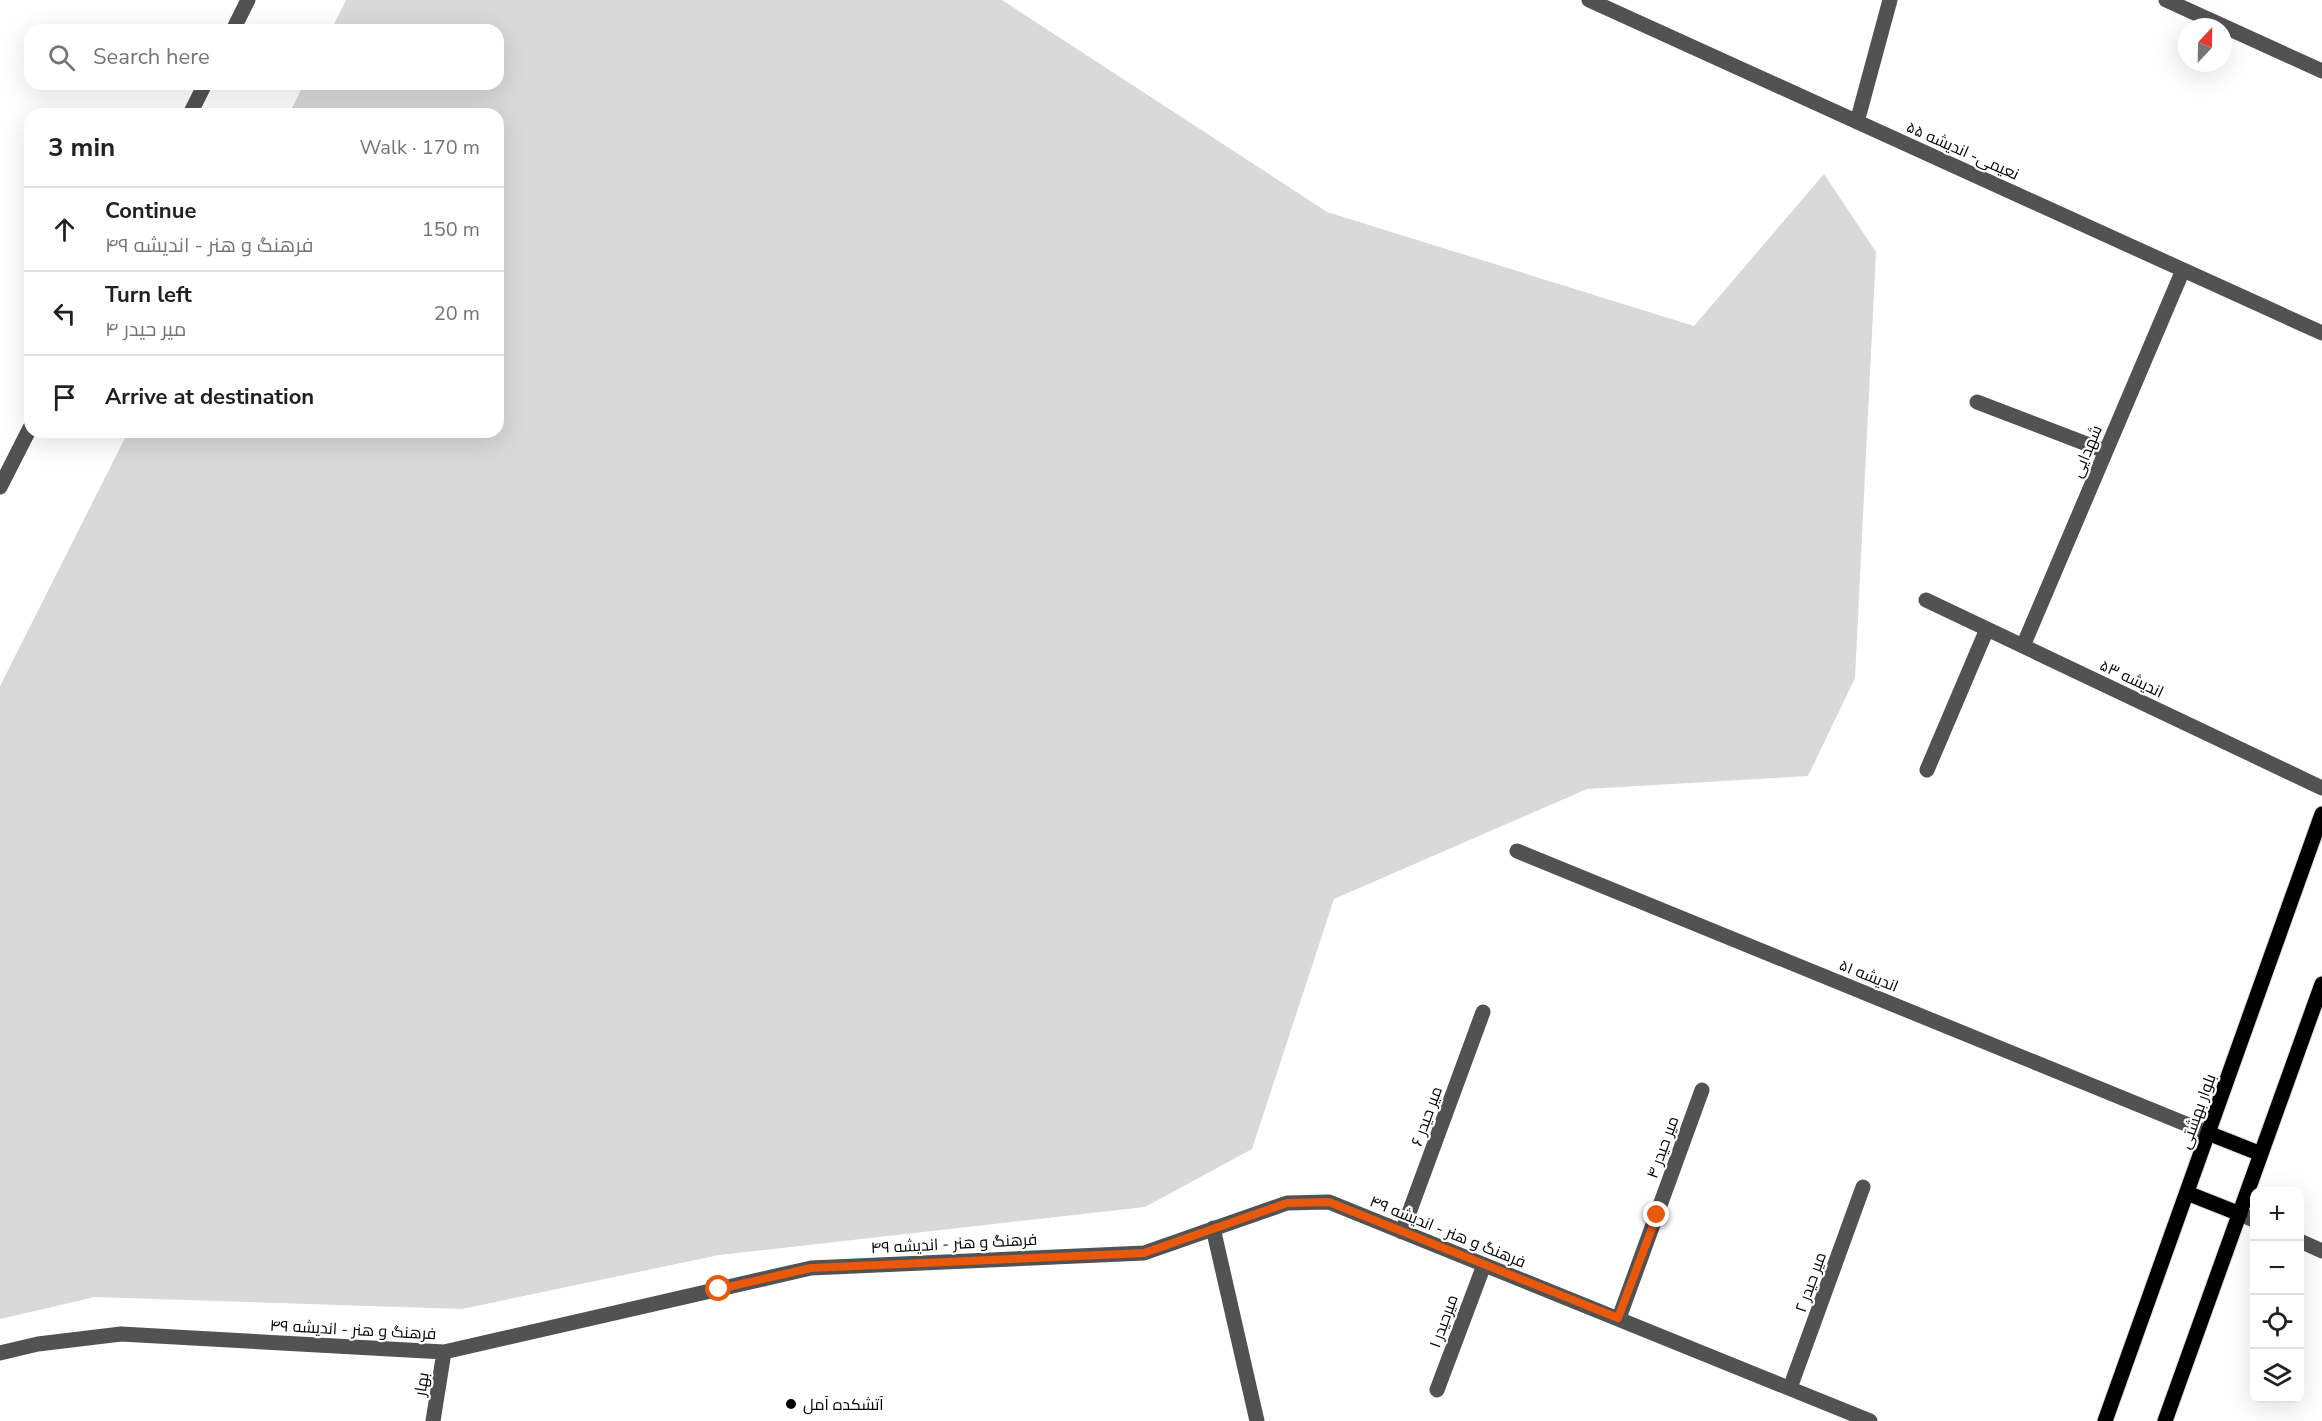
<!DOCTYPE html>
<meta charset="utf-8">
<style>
body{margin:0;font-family:"Nunito Sans",Cairo,sans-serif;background:#f2f2f2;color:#202124}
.controls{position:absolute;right:18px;bottom:18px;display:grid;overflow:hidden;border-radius:12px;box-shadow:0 6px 24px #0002}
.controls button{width:54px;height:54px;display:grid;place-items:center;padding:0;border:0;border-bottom:2px solid #e0e0e0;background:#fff;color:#202124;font:30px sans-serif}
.compass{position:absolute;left:2178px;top:18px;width:54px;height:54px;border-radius:50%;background:#fff;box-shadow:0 6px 24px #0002;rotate:22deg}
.stop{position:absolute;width:18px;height:18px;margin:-14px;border:4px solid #ea580c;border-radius:50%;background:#fff}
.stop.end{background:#ea580c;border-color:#fff;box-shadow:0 2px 6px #0008}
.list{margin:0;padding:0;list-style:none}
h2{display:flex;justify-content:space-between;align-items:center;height:78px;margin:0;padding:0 24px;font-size:26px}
h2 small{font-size:20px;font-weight:400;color:#757577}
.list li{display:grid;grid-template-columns:39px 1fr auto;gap:18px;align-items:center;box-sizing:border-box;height:84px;padding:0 24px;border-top:2px solid #e0e0e0}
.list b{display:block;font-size:22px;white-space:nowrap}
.list p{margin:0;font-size:20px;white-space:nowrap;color:#757577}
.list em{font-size:20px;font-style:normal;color:#757577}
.icon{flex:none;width:33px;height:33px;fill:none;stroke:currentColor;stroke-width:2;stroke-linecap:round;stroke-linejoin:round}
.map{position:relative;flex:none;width:2322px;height:1421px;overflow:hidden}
.search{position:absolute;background:#fff;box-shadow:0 6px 24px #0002;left:24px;top:24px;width:480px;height:66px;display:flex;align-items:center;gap:15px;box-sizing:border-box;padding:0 21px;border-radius:18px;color:#757577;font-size:22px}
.panel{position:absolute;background:#fff;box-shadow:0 6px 24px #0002;left:24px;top:108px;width:480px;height:330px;border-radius:18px}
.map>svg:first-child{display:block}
</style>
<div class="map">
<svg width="2322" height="1421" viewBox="0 0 2322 1421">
<rect width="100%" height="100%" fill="#fff"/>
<path fill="#d9d9d9" d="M346 0H1002L1327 212 1694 326 1824 174 1876 252 1855 678 1808 776 1587 789 1334 899 1252 1149 1145 1207 719 1255 462 1309 95 1297 0 1319V686L128 432H498V114H289L304 84H498V30H331Z"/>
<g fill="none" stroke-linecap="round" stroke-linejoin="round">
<g stroke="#dbdbdb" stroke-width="17">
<path id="major" d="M2208 1133 2261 1154
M2187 1193 2240 1214
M2105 1421 2322 814
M2165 1421 2322 984"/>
</g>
<path stroke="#525252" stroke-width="15" d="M1589 0 2322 333
M2166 0 2322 71
M233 30 248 0
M190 114 205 84
M1857 122 1890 0
M1977 402 2105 451
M0 487 30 428
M1926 600 2322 788
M2023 646 2183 270
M1927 770 1987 629
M1517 851 2208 1133
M2240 1214 2254 1220
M1213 1228 1257 1421
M1402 1232 1483 1012
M2300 1241 2322 1251
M1619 1318 1702 1090
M0 1353 38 1344 121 1334 444 1352 811 1268 1144 1253 1287 1203 1329 1202 1870 1421
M1790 1388 1863 1187
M1437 1390 1484 1265
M433 1421 444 1352"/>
<use href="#major" stroke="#000" stroke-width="15"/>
</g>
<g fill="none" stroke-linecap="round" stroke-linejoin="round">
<path stroke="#ea580c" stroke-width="8" d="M719 1289 811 1268 1144 1253 1287 1203 1329 1202 1618 1318 1657 1215"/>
</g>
<circle fill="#000" stroke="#fff" stroke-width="2" cx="791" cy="1404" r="6"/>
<g text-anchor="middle" stroke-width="4.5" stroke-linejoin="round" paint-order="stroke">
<g font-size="16" fill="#000" stroke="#fff">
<text transform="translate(1963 150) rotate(24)" y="6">نعیمی- اندیشه ۵۵</text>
<text transform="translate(2086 451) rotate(-67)" y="6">شهدایی</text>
<text transform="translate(2132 678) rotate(25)" y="6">اندیشه ۵۳</text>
<text transform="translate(1869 975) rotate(22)" y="6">اندیشه ۵۱</text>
<text transform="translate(2197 1111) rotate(-70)" y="6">بلوار بهشتی</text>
<text transform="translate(1426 1116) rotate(-70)" y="6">میر حیدر ۶</text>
<text transform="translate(1662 1147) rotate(-70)" y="6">میر حیدر ۴</text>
<text transform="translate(1448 1231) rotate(22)" y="6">فرهنگ و هنر - اندیشه ۴۹</text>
<text transform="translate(954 1243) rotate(-3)" y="6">فرهنگ و هنر - اندیشه ۴۹</text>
<text transform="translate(1810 1282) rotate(-70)" y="6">میر حیدر ۲</text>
<text transform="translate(1443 1321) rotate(-70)" y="6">میرحیدر ۱</text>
<text transform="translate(353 1329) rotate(3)" y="6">فرهنگ و هنر - اندیشه ۴۹</text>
<text transform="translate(421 1384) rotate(-81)" y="6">بهار</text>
</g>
<g font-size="16" fill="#000" stroke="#fff" text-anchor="start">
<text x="803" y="1410">آتشکده آمل</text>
</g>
</g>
</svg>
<div class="controls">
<button>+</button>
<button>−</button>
<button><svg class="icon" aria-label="locate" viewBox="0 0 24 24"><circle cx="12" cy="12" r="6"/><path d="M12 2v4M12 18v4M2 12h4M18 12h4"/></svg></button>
<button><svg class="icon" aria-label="layers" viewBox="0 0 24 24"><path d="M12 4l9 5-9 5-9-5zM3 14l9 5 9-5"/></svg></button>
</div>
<svg class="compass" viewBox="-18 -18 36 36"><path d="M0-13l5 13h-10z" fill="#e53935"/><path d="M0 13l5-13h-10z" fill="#757577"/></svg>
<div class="stop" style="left:719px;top:1289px"></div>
<div class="stop end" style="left:1657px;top:1215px"></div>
<div class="search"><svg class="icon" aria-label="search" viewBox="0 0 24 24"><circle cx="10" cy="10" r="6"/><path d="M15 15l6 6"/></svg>Search here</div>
<section class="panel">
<h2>3 min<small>Walk · 170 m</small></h2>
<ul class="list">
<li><svg class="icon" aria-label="ahead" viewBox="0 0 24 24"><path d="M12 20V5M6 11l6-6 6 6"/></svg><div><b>Continue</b><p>فرهنگ و هنر - اندیشه ۴۹</p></div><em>150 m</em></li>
<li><svg class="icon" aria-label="left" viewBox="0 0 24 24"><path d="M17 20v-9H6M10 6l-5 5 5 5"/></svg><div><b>Turn left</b><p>میر حیدر ۴</p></div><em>20 m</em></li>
<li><svg class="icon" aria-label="arrive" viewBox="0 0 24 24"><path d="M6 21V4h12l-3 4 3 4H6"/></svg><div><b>Arrive at destination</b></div></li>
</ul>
</section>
</div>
